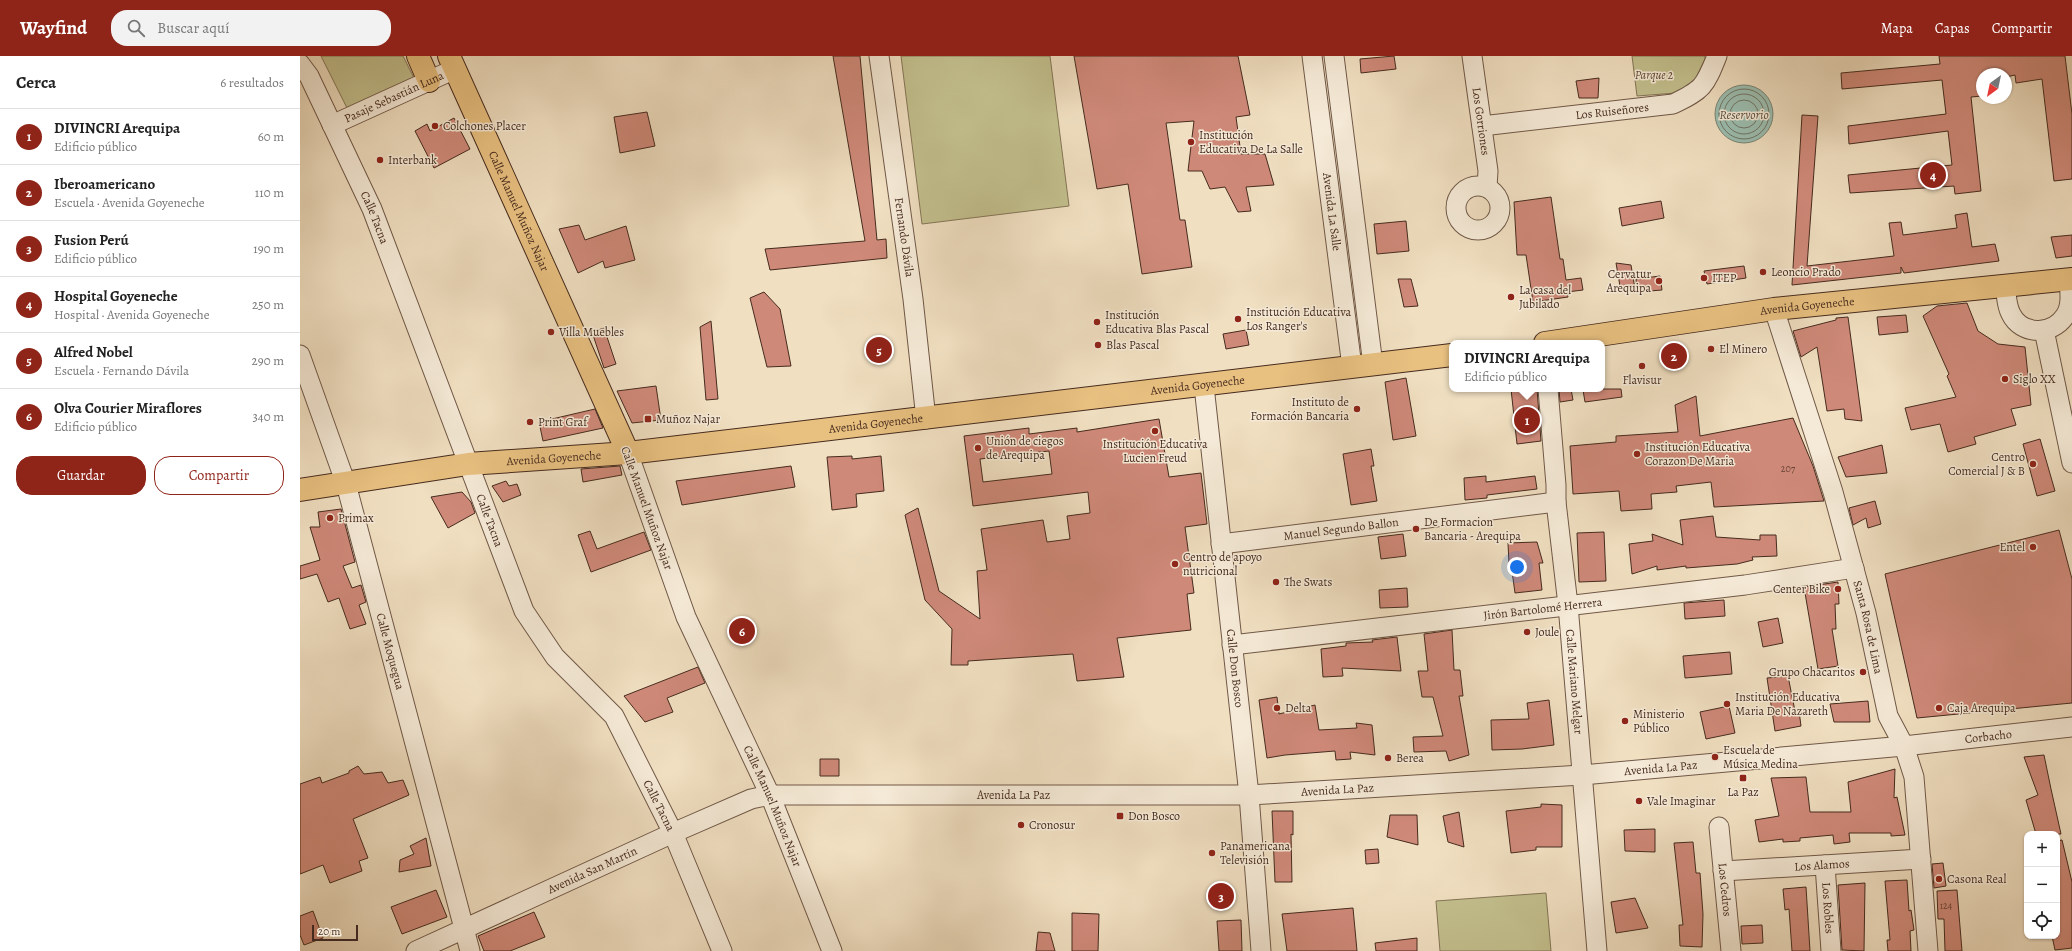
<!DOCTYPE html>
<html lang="es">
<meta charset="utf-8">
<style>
body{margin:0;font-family:Alegreya,serif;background:#f2f2f2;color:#222}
.controls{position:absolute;right:12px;bottom:12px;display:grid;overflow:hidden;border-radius:8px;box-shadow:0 1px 3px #0004}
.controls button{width:36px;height:36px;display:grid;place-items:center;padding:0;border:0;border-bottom:1px solid #e0e0e0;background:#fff;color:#222;font:20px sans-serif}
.compass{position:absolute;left:1676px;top:12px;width:36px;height:36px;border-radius:50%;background:#fff;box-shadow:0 1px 3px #0004;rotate:213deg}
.scale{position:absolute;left:12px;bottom:10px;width:46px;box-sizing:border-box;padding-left:4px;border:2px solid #462b1e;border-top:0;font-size:11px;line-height:14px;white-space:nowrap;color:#462b1e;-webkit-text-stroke:3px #f5ead7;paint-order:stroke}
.you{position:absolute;left:1217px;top:511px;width:14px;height:14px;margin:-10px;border:3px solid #fff;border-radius:50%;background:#1a73e8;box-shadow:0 0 0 6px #1a73e833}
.badge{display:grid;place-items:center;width:26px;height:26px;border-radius:50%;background:#8f2418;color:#fff;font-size:13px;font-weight:700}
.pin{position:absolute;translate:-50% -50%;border:2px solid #fff;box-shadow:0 1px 4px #0006}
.popup{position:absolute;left:1149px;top:284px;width:156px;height:52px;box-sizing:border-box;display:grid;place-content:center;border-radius:8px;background:#fff;filter:drop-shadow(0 1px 3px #0005);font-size:13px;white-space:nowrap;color:#767676}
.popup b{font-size:15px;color:#222}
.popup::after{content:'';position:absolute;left:50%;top:100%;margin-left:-8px;border:8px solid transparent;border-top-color:#fff}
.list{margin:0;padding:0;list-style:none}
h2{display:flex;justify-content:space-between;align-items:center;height:52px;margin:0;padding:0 16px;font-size:17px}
h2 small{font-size:13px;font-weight:400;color:#767676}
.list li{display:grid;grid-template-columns:26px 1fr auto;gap:12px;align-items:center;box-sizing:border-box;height:56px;padding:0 16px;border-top:1px solid #e0e0e0}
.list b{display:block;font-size:15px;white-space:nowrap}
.list p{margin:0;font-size:13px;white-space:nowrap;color:#767676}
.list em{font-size:13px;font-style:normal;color:#767676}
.actions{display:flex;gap:8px;padding:12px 16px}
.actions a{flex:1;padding:9px 0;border:1px solid #8f2418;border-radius:16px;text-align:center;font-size:14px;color:#8f2418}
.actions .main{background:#8f2418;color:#fff}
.icon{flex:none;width:22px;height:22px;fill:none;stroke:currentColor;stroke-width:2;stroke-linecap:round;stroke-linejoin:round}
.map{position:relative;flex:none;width:1772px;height:895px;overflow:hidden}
header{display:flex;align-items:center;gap:24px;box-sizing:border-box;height:56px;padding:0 20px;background:#8f2418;color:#fff}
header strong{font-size:19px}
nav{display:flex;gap:22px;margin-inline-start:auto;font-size:14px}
.search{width:280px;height:36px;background:#f2f2f2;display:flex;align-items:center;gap:10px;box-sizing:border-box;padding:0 14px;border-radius:16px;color:#767676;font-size:15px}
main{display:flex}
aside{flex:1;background:#fff}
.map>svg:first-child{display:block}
</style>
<header>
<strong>Wayfind</strong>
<div class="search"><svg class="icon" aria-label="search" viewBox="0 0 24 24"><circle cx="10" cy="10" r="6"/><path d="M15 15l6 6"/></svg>Buscar aquí</div>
<nav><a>Mapa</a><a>Capas</a><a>Compartir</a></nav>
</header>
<main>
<aside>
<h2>Cerca<small>6 resultados</small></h2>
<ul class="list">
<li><span class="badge">1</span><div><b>DIVINCRI Arequipa</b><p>Edificio público</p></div><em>60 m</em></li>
<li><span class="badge">2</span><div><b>Iberoamericano</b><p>Escuela · Avenida Goyeneche</p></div><em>110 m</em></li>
<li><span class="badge">3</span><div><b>Fusion Perú</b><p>Edificio público</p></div><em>190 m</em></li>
<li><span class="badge">4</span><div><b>Hospital Goyeneche</b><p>Hospital · Avenida Goyeneche</p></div><em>250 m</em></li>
<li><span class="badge">5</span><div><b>Alfred Nobel</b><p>Escuela · Fernando Dávila</p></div><em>290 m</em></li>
<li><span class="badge">6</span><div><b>Olva Courier Miraflores</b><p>Edificio público</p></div><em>340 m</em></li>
</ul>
<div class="actions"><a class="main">Guardar</a><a>Compartir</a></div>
</aside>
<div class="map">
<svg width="1772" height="895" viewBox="0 0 1772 895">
<rect width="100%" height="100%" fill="#f0dfc1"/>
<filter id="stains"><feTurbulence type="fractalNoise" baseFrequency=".005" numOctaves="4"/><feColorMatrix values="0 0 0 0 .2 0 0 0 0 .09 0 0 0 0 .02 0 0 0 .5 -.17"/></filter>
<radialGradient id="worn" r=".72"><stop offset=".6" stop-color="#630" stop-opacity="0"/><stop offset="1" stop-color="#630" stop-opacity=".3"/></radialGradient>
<path fill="#c2bf8d" stroke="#847556" d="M21 0H103L114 22 48 54Z
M601 0H750L769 150 622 168Z
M1332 0H1405V3L1395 24 1376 37 1337 40Z
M1246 837 1251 895H1140L1136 845Z"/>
<path fill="#9bbdaf" stroke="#798375" d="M1415 58a29 29 0 1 1 58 0a29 29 0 1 1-58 0Z"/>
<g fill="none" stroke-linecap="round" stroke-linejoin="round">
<path stroke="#707466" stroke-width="1" d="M1419 58a25 25 0 1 1 50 0a25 25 0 1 1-50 0Z
M1424 58a20 20 0 1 1 40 0a20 20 0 1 1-40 0Z
M1430 58a14 14 0 1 1 28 0a14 14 0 1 1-28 0Z"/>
</g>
<path fill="#cf8979" stroke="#462b1e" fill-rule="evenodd" d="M533 0H560L577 184 586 183 587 202 470 214 465 193 565 185Z
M774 0H938L950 59 936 61 941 98H965L974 129 946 131 951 155 938 156 925 131 910 133 902 115H888L894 65 866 67 880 164H885L892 211 842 218 828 128 797 133Z
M1094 0 1096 13 1061 17 1060 3Z
M1639 0H1765L1772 58V123L1754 125 1742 23 1716 27 1715 19 1706 21V18H1682V40L1671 41 1681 135 1655 138 1654 130 1550 137 1548 119 1652 109 1648 75 1549 88 1548 70 1646 58 1642 24 1542 33 1541 17 1640 8Z
M1299 22 1298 42H1279L1276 25Z
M347 56 355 90 320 97 314 61Z
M1502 59 1518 60 1507 210 1594 200 1589 167 1601 166 1603 179 1657 172 1655 159 1667 157 1672 191 1695 188 1699 205 1604 217 1601 211V217L1492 229Z
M154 62 170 93 134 112 115 75 127 68 130 75Z
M1251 141 1260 203H1263L1266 224 1281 222 1283 234 1267 236 1268 241 1233 246 1226 199H1217L1214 146Z
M1361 145 1364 162 1322 170 1319 152Z
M1106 165 1109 195 1077 198 1074 168Z
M279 169 285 184 326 170 335 204 305 212 303 205 278 217 259 173Z
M1772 179V200L1756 202 1751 181Z
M1316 207 1331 209 1335 233 1321 236Z
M1444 210 1446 222 1407 228 1404 215Z
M1360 220 1362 234 1337 236 1336 223Z
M1098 223H1111L1118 250 1104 251Z
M464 236 480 253 491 310 467 311 450 242Z
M1667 247 1678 275 1698 288 1725 291 1731 349 1711 353 1716 369 1674 381 1676 388 1648 396 1640 368 1611 374 1605 352 1656 341 1647 320 1649 318 1623 260 1637 250Z
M1606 259 1608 276 1579 279 1577 261Z
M1548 261 1562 365 1545 363 1544 353 1527 355 1517 291 1501 301 1493 275 1536 264V262Z
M411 265 418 343 406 344 400 271Z
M304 272 316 308 304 312 292 276Z
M946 274 949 289 926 293 923 278Z
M1106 322 1116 380 1093 384 1085 326Z
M356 330 361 364 332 367 317 335Z
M1211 333H1237L1241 385 1217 388Z
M1259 333H1271L1273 344 1260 346Z
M1290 333H1321L1322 341 1285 346 1283 334Z
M1396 340 1400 380 1493 362 1513 410 1524 445 1414 451 1411 426 1376 430 1377 436 1351 438 1352 453 1321 455 1319 435 1273 438 1270 390 1316 386V380L1378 376 1375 349Z
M295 353 303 372 243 385 239 366Z
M859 363 869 421 901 417 907 468 885 471 894 537 887 538 891 574 817 582 824 621 777 625 773 598 668 605V609H651L652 573 625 544 605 459 618 452 639 535 680 563 677 515 687 514 681 473 743 464 747 486 770 483 767 460 790 457 788 436 673 450 664 380 729 372V378L777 372V376ZM749 395 752 418 683 426 680 403Z
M1740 383 1755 435 1737 440 1723 388Z
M1582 389 1587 417 1546 421 1538 401Z
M1071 393 1074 410H1071L1077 445 1051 449 1043 398Z
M552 400V403L581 400 584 435 556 438 557 451 532 454 527 401Z
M320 410 322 419 283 426 281 413Z
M491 410 495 431 382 449 376 425Z
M1186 420V426L1235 420 1237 433 1187 439V442L1165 444 1164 422Z
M206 425 209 430 217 428 221 439 203 446 192 430Z
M162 436 171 446 175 457 148 472 131 441Z
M1575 445 1581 468 1568 472 1566 462 1553 469 1549 452Z
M41 453 55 506 43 510 52 532 61 529 66 546 59 549 66 568 50 573 39 542 28 546 17 518 0 523V510L20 504 10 471H20L18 456Z
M1413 460 1416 481 1460 484V479H1476L1477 500 1452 501 1453 504 1437 508 1386 512V510L1357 514V510L1332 518 1329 488 1353 485 1352 478 1383 489 1380 464Z
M1759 474 1772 523V647L1617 662 1585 518Z
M290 475 297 493 344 476 351 494 291 516 278 479Z
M1304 476 1306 525 1279 526 1277 477Z
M1103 478 1106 500 1081 503 1078 481Z
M1237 486 1243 507H1239L1242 534 1215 537 1211 508H1209L1208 487Z
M1538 526 1539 548H1535L1536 573H1532L1538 610 1518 613 1504 531Z
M1107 532 1108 551 1080 552 1079 534Z
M1424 544 1425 560 1385 563 1384 547Z
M1478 562 1483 587 1463 591 1458 566Z
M1152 574 1154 614H1160L1163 640H1159L1169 699 1149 705 1146 695 1114 696 1113 681 1143 680 1133 641H1122L1118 615H1128L1124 578Z
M1097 581 1101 615 1042 612 1043 620 1023 621 1021 593 1046 590V587L1073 586 1072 584Z
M1430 596 1432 618 1385 622 1383 600Z
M398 611 405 627 367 642 373 656 345 666 324 640Z
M1488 620 1495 655H1499L1501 670 1475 675 1467 622Z
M977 641 979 658 1015 649 1019 674 1057 672 1056 667 1072 669 1075 699 1050 696 1051 703 1036 704 1035 695 985 699 967 702 959 644Z
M1249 644 1254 689 1222 693 1192 694 1191 664 1229 663 1227 647Z
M1568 645 1570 666H1534L1530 648Z
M1429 650 1435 677 1406 683 1400 656Z
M1744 699 1751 733 1761 778H1736L1726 744 1738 739 1724 701Z
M520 703H539V720H520Z
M58 710 64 718 82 716 88 727 103 724 109 739 53 763 68 802 59 805 62 815 30 827 23 809 0 818V728L20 721 22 727 49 717V715Z
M1595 713 1594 742 1597 741 1605 779 1591 780V777H1549L1550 786 1534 788 1533 779 1500 782V785L1483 786V783L1459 786 1455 764 1479 760 1471 722 1506 721 1510 756H1551L1548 726Z
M1241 748 1262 749V791H1236V794L1211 797 1206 755 1241 751Z
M972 755H993V779L991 778 992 826H975Z
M1159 756 1164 791 1148 786 1143 760Z
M1090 759H1117L1118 789 1087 781Z
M1355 773V796L1325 795 1324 774Z
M126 782 131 810 99 816 100 804 114 798 110 790Z
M1762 784 1772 826V892L1755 894 1752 880H1757V785Z
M1393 786 1396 817H1400L1403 858 1402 891 1380 890 1379 869H1383L1374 787Z
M1078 793 1079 807 1066 808 1065 794Z
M1643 807 1646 830 1634 832 1632 808Z
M1607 824 1609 855 1611 854 1614 874 1610 875 1611 895H1588L1587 884H1590L1585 825Z
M1565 827 1564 895 1542 894 1538 829Z
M1506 831 1510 895H1492L1489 853 1485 854 1483 833Z
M136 834 147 861 102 878 91 851Z
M1657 834 1662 895H1645L1644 863H1638L1637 835Z
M1335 842 1348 872 1316 877 1311 846Z
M1053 852 1057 895H987L982 858Z
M13 855 23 882 4 889 0 879V860Z
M234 856 245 881 210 895H184L178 880Z
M772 857 799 858 798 895H772Z
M941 864 942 895H919L917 865Z
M1462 869 1463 887 1442 888 1441 870Z
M738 876 750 877 755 895H736Z
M1117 882V895H1076L1075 887Z"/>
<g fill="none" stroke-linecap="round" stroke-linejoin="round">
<g stroke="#705847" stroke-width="21">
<g id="minor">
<path id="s1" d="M579 0 613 243 626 363"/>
<path id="s2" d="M1012 0 1052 311"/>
<path d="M1034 0 1073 309"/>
<path id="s3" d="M1172 0 1188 115 1187 131"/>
<path id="s4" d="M0 8 9 20 72 153 224 555 255 601 314 660 373 777 422 895"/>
<path id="s5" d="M32 69 155 13"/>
<path id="s6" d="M1182 70 1373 48C1403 34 1405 30 1417 0"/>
<circle cx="1178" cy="152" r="22"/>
<path d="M1705 230C1707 240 1706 249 1711 258 1721 279 1752 280 1765 260 1772 250 1770 236 1769 224"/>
<path id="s7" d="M1474 253 1533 436 1566 557 1588 660 1604 690 1614 721 1628 895"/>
<path d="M1744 274 1772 407"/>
<path id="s8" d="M0 299 46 428 170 895"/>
<path id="s9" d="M904 330 949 739 961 895"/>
<path id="s10" d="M1248 333 1256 429V446L1268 549 1297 895"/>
<path id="s11" d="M328 397 386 561 470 739 532 895"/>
<path id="s12" d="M921 488 1256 446"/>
<path id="s13" d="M932 589 1445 529 1554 512"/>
<path id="s14" d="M1419 771 1431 895"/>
<path id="s15" d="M1525 809 1531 895"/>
<path id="s16" d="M1423 815 1621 803"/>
<path id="s17" d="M116 895 373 777 451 743 470 739H949L1282 719 1604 690 1772 671"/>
</g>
</g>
<g stroke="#462b1e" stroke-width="24">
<g id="major">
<path d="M118 0 129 25"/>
<path id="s18" d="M149 0 328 397"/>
<path id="s19" d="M1245 287 1474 253 1772 223"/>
<path id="s20" d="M0 434 168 408 328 397 1152 299"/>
</g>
</g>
<use href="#minor" stroke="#f5ead7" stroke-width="19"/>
<use href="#major" stroke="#e8c080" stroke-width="22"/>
</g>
<g fill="#8f2418" stroke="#f5ead7" stroke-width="1.5">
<circle cx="135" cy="70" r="4"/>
<circle cx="891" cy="86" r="4"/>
<circle cx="80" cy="104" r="4"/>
<circle cx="1463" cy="216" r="4"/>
<circle cx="1404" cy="222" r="4"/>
<circle cx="1359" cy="225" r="4"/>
<circle cx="1211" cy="241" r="4"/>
<circle cx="938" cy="263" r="4"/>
<circle cx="797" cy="266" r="4"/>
<circle cx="251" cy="276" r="4"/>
<circle cx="798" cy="289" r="4"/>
<circle cx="1411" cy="293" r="4"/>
<circle cx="1342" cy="310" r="4"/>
<circle cx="1705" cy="323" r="4"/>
<circle cx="1057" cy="353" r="4"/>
<rect x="344" y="359" width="8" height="8" rx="2"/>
<circle cx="230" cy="366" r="4"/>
<circle cx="855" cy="375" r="4"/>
<circle cx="678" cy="392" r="4"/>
<circle cx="1337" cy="398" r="4"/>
<circle cx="1733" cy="408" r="4"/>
<circle cx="30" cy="462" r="4"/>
<circle cx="1116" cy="473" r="4"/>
<circle cx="1733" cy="491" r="4"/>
<circle cx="875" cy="508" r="4"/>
<circle cx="976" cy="526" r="4"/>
<circle cx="1538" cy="533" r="4"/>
<circle cx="1227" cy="576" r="4"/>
<circle cx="1563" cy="616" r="4"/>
<circle cx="1427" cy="648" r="4"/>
<circle cx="977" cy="652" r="4"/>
<circle cx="1639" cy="652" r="4"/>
<circle cx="1325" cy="665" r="4"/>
<circle cx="1415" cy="701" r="4"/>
<circle cx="1088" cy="702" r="4"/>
<rect x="1439" y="718" width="8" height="8" rx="2"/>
<circle cx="1339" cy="745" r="4"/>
<rect x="816" y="756" width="8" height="8" rx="2"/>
<circle cx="721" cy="769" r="4"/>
<circle cx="912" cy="797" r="4"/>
<circle cx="1639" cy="823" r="4"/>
</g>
<g text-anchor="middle" stroke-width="3" stroke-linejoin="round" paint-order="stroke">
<g font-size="10" fill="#684235">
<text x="1488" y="416">207</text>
<text x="1646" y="853">124</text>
</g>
<g font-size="12" font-style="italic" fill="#5f4934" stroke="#f5ead7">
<text x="1354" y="23">Parque 2</text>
</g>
<g font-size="12" fill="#462b1e" stroke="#f5ead7">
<text dy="4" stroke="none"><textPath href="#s5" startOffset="68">Pasaje Sebastián Luna</textPath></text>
<text dy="4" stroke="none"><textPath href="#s6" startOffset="131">Los Ruiseñores</textPath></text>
<text dy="4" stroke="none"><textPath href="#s3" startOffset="66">Los Gorriones</textPath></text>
<text dy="4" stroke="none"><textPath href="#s18" startOffset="170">Calle Manuel Muñoz Najar</textPath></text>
<text dy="4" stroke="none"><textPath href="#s2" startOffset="157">Avenida La Salle</textPath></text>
<text dy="4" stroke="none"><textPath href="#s4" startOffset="171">Calle Tacna</textPath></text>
<text dy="4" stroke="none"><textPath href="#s1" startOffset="183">Fernando Dávila</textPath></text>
<text dy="4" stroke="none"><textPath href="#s19" startOffset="265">Avenida Goyeneche</textPath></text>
<text dy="4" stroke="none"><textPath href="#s20" startOffset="904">Avenida Goyeneche</textPath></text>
<text dy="4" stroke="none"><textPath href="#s20" startOffset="580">Avenida Goyeneche</textPath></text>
<text dy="4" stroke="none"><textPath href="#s20" startOffset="256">Avenida Goyeneche</textPath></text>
<text transform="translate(347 452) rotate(70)" y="4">Calle Manuel Muñoz Najar</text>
<text dy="4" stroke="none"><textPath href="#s4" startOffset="495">Calle Tacna</textPath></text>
<text dy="4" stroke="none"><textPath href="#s12" startOffset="121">Manuel Segundo Ballon</textPath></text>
<text dy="4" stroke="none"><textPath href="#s13" startOffset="313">Jirón Bartolomé Herrera</textPath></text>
<text dy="4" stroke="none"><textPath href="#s7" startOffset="332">Santa Rosa de Lima</textPath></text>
<text dy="4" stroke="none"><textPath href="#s8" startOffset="310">Calle Moquegua</textPath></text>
<text dy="4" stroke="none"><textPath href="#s9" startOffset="284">Calle Don Bosco</textPath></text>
<text dy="4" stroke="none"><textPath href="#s10" startOffset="294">Calle Mariano Melgar</textPath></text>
<text dy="4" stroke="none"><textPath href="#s17" startOffset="1608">Corbacho</textPath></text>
<text dy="4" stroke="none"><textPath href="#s17" startOffset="1279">Avenida La Paz</textPath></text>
<text dy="4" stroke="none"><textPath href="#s17" startOffset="955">Avenida La Paz</textPath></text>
<text dy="4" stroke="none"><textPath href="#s17" startOffset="631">Avenida La Paz</textPath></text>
<text dy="4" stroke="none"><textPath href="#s4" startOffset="831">Calle Tacna</textPath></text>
<text dy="4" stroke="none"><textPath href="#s11" startOffset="382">Calle Manuel Muñoz Najar</textPath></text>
<text dy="4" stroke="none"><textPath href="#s16" startOffset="99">Los Alamos</textPath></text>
<text dy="4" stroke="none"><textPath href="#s17" startOffset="194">Avenida San Martín</textPath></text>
<text dy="4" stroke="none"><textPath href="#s14" startOffset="63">Los Cedros</textPath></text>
<text dy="4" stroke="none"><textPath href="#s15" startOffset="43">Los Robles</textPath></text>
</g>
<g font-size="12" fill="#462b1e" stroke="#f5ead7" text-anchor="start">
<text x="143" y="74">Colchones Placer</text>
<text x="899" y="83">Institución<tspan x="899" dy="14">Educativa De La Salle</tspan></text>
<text x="88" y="108">Interbank</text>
<text x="1471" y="220">Leoncio Prado</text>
<text x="1351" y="222" text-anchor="end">Cervatur<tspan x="1351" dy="14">Arequipa</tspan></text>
<text x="1412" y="226">ITEP</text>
<text x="1219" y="238">La casa del<tspan x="1219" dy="14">Jubilado</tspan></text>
<text x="946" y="260">Institución Educativa<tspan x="946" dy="14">Los Ranger's</tspan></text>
<text x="805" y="263">Institución<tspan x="805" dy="14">Educativa Blas Pascal</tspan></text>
<text x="259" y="280">Villa Muebles</text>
<text x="806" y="293">Blas Pascal</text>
<text x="1419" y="297">El Minero</text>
<text x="1713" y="327">Siglo XX</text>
<text x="1342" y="328" text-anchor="middle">Flavisur</text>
<text x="1049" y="350" text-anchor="end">Instituto de<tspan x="1049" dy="14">Formación Bancaria</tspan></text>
<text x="356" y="367">Muñoz Najar</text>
<text x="238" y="370">Print Graf</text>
<text x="686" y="389">Unión de ciegos<tspan x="686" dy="14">de Arequipa</tspan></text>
<text x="855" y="392" text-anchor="middle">Institución Educativa<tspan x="855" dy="14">Lucien Freud</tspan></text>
<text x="1345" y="395">Institución Educativa<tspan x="1345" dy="14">Corazon De Maria</tspan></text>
<text x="1725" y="405" text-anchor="end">Centro<tspan x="1725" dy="14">Comercial J &amp; B</tspan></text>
<text x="38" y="466">Primax</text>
<text x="1124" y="470">De Formacion<tspan x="1124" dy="14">Bancaria - Arequipa</tspan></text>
<text x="1725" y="495" text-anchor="end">Entel</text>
<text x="883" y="505">Centro de apoyo<tspan x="883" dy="14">nutricional</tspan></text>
<text x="984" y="530">The Swats</text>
<text x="1530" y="537" text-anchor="end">Center Bike</text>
<text x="1235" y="580">Joule</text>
<text x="1555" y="620" text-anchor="end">Grupo Chacaritos</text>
<text x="1435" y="645">Institución Educativa<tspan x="1435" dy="14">Maria De Nazareth</tspan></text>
<text x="985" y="656">Delta</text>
<text x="1647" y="656">Caja Arequipa</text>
<text x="1333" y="662">Ministerio<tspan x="1333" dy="14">Público</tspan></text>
<text x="1423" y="698">Escuela de<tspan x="1423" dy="14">Música Medina</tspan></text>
<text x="1096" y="706">Berea</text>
<text x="1443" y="740" text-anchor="middle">La Paz</text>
<text x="1347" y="749">Vale Imaginar</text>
<text x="828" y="764">Don Bosco</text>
<text x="729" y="773">Cronosur</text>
<text x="920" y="794">Panamericana<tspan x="920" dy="14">Televisión</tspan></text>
<text x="1647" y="827">Casona Real</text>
</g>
<g font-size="13" font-style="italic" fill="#5b5042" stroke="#f5ead7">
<text x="1444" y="63">Reservorio</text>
</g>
</g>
<rect width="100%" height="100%" filter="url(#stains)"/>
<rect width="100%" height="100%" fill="url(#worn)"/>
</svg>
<div class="controls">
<button>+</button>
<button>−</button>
<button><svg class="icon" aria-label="locate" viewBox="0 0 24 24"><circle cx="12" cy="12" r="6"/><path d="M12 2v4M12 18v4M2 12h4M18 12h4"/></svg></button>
</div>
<svg class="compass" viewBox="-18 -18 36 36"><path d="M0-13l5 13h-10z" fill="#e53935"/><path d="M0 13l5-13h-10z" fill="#767676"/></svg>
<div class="scale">20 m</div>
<div class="you"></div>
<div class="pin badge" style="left:1227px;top:364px">1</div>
<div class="popup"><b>DIVINCRI Arequipa</b>Edificio público</div>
<div class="pin badge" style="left:1374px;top:300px">2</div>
<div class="pin badge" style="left:921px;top:840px">3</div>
<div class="pin badge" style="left:1633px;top:119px">4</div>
<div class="pin badge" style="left:579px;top:294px">5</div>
<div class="pin badge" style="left:442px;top:575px">6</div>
</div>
</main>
